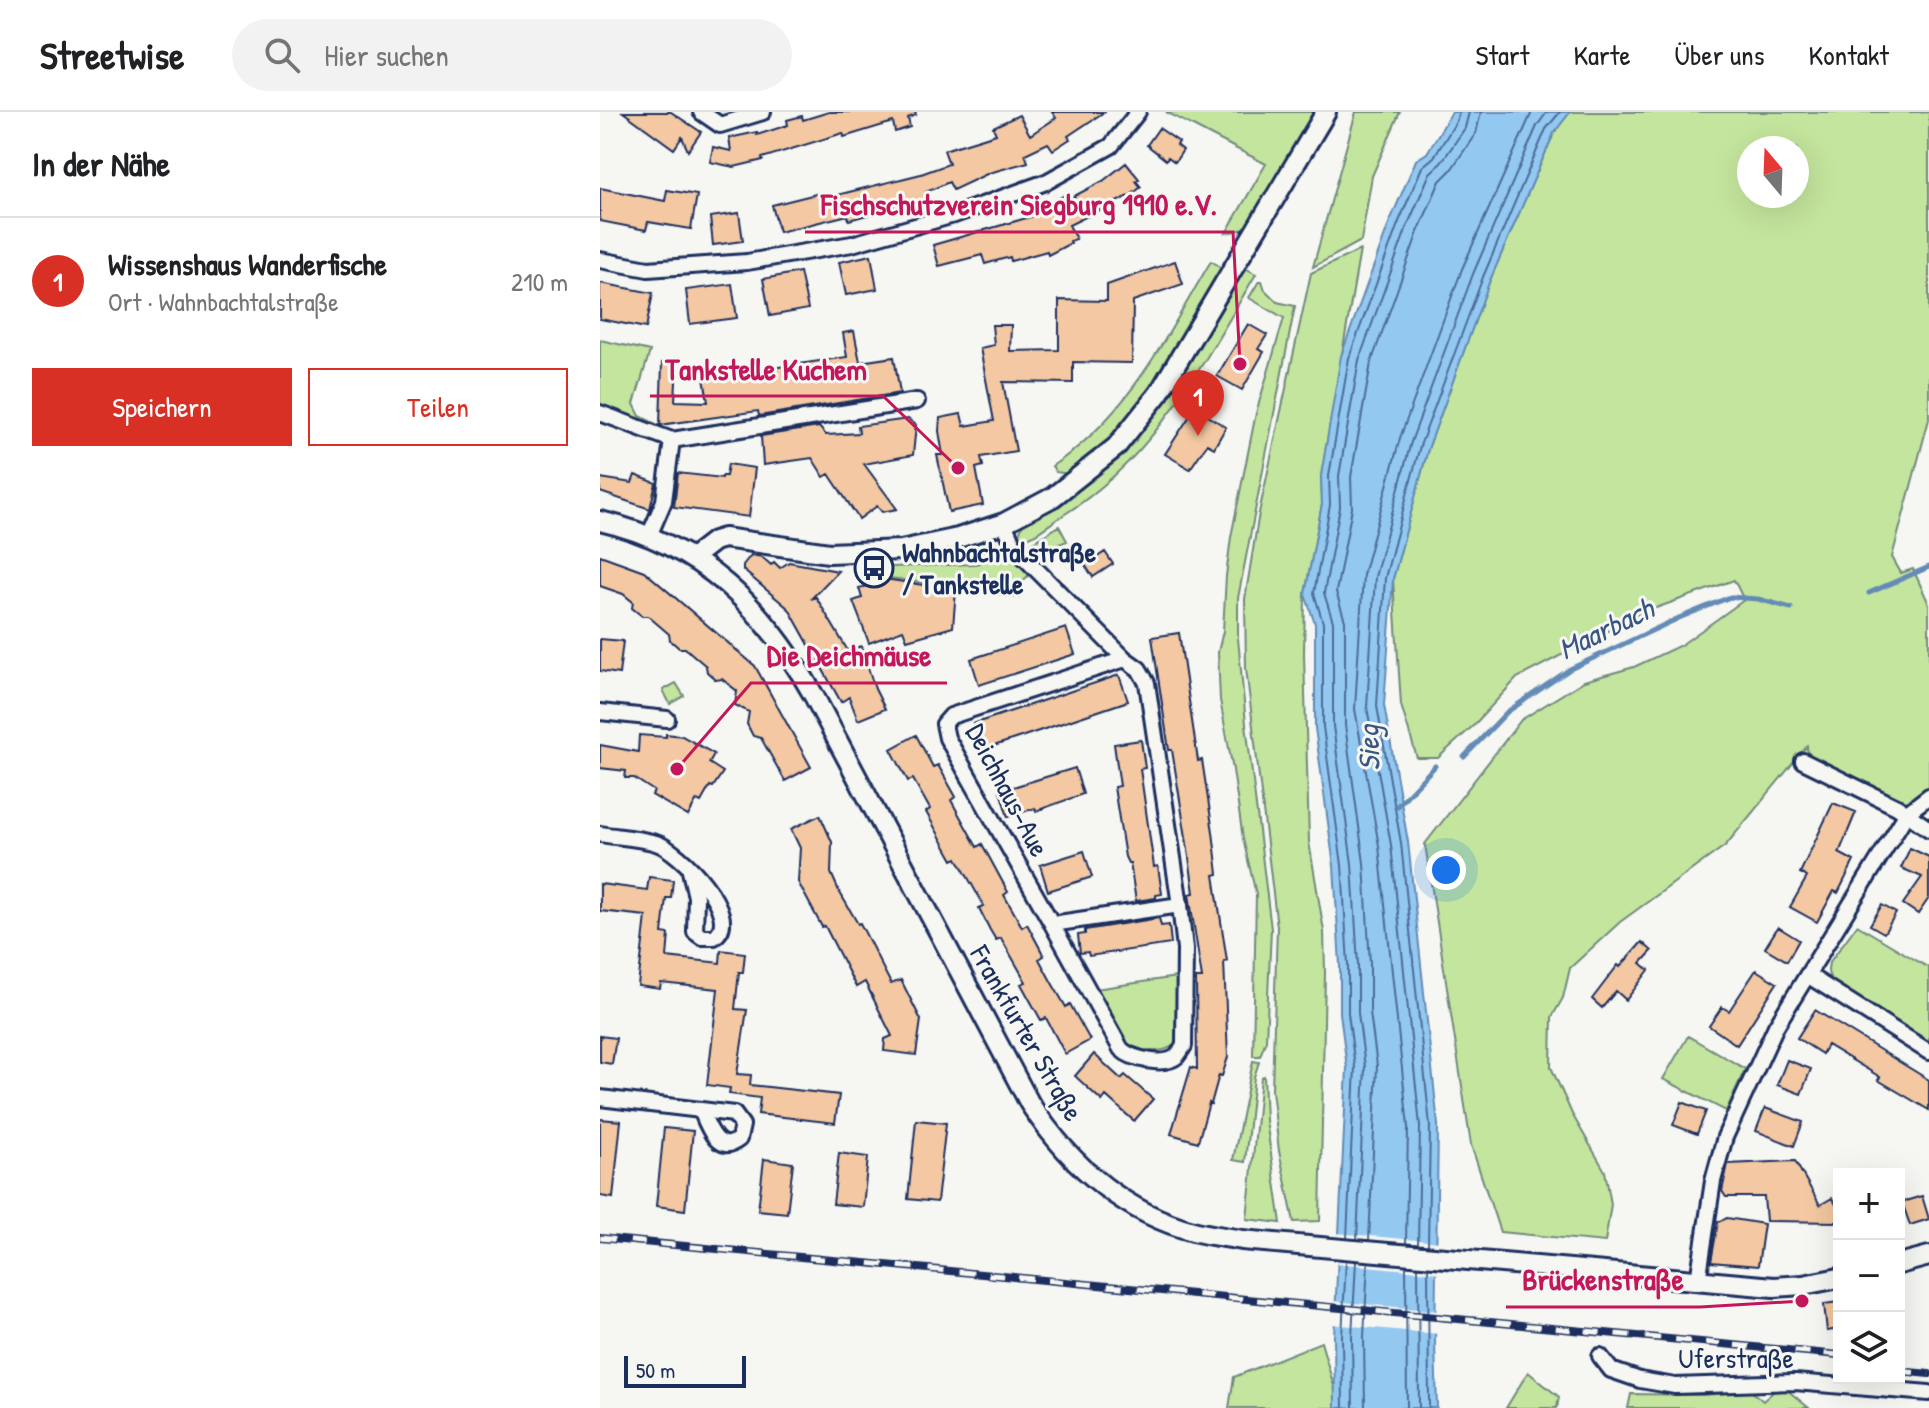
<!DOCTYPE html>
<html lang="de">
<meta charset="utf-8">
<style>
body{margin:0;font-family:"Patrick Hand",sans-serif;background:#f2f2f2;color:#202124}
.controls{position:absolute;right:24px;bottom:24px;display:grid;overflow:hidden;border-radius:0px;box-shadow:0 8px 32px #0002}
.controls button{width:72px;height:72px;display:grid;place-items:center;padding:0;border:0;border-bottom:2px solid #e0e0e0;background:#fff;color:#202124;font:40px sans-serif}
.compass{position:absolute;left:1137px;top:24px;width:72px;height:72px;border-radius:50%;background:#fff;box-shadow:0 8px 32px #0002;rotate:341deg}
.scale{position:absolute;left:24px;bottom:20px;width:122px;box-sizing:border-box;padding-left:8px;border:4px solid #1b2f5e;border-top:0;font-size:22px;line-height:28px;white-space:nowrap;color:#1b2f5e;-webkit-text-stroke:6px #f6f6f2;paint-order:stroke}
.you{position:absolute;left:846px;top:758px;width:28px;height:28px;margin:-20px;border:6px solid #fff;border-radius:50%;background:#1a73e8;box-shadow:0 0 0 12px #1a73e833}
.badge{display:grid;place-items:center;width:52px;height:52px;border-radius:50%;background:#d93025;color:#fff;font-size:26px;font-weight:700}
.pin{position:absolute;translate:-50% -66px;filter:drop-shadow(0 2px 4px #0008)}
.pin::after{content:'';position:absolute;top:42px;width:28px;height:24px;background:inherit;clip-path:polygon(0 0,100% 0,50% 100%)}
.list{margin:0;padding:0;list-style:none}
h2{display:flex;justify-content:space-between;align-items:center;height:104px;margin:0;padding:0 32px;font-size:34px}
h2 small{font-size:26px;font-weight:400;color:#757577}
.list li{display:grid;grid-template-columns:52px 1fr auto;gap:24px;align-items:center;box-sizing:border-box;height:128px;padding:0 32px;border-top:2px solid #e0e0e0}
.list b{display:block;font-size:30px;white-space:nowrap}
.list p{margin:0;font-size:26px;white-space:nowrap;color:#757577}
.list em{font-size:26px;font-style:normal;color:#757577}
.actions{display:flex;gap:16px;padding:24px 32px}
.actions a{flex:1;padding:18px 0;border:2px solid #d93025;border-radius:0px;text-align:center;font-size:28px;color:#d93025}
.actions .main{background:#d93025;color:#fff}
.icon{flex:none;width:44px;height:44px;fill:none;stroke:currentColor;stroke-width:2;stroke-linecap:round;stroke-linejoin:round}
.map{position:relative;flex:none;width:1329px;height:1296px;overflow:hidden}
header{display:flex;align-items:center;gap:48px;box-sizing:border-box;height:112px;padding:0 40px;background:#fff;border-bottom:2px solid #e0e0e0}
header strong{font-size:38px}
nav{display:flex;gap:44px;margin-inline-start:auto;font-size:28px}
.search{width:560px;height:72px;background:#f2f2f2;display:flex;align-items:center;gap:20px;box-sizing:border-box;padding:0 28px;border-radius:44px;color:#757577;font-size:30px}
main{display:flex}
aside{flex:1;background:#fff}
.map>svg:first-child{display:block}
</style>
<header>
<strong>Streetwise</strong>
<div class="search"><svg class="icon" aria-label="search" viewBox="0 0 24 24"><circle cx="10" cy="10" r="6"/><path d="M15 15l6 6"/></svg>Hier suchen</div>
<nav><a>Start</a><a>Karte</a><a>Über uns</a><a>Kontakt</a></nav>
</header>
<main>
<aside>
<h2>In der Nähe<small></small></h2>
<ul class="list">
<li><span class="badge">1</span><div><b>Wissenshaus Wanderfische</b><p>Ort · Wahnbachtalstraße</p></div><em>210 m</em></li>
</ul>
<div class="actions"><a class="main">Speichern</a><a>Teilen</a></div>
</aside>
<div class="map">
<svg width="1329" height="1296" viewBox="0 0 1329 1296">
<rect width="100%" height="100%" fill="#f6f6f2"/>
<filter id="ink" filterUnits="userSpaceOnUse"><feTurbulence type="fractalNoise" baseFrequency=".0125" numOctaves="2"/><feDisplacementMap in="SourceGraphic" scale="16" xChannelSelector="R" yChannelSelector="G"/><feConvolveMatrix kernelMatrix="1 2 1 2 8 2 1 2 1" color-interpolation-filters="sRGB"/></filter>
<g filter="url(#ink)">
<path fill="#c4e59d" stroke="#708a7e" stroke-width="2" fill-rule="evenodd" d="M566 0H718L649 116 626 121 666 52Z
M756 0H800L772 64 761 129 713 155Z
M970 0H1329V307L1292 445 1301 461 1313 457 1329 492V676L1305 694 1208 647 1207 634 1126 733 1020 810 970 856 963 886 952 905 951 955 972 1002 1005 1059 1011 1092 1005 1130 900 1120 871 1033 825 732 921 608 984 569 1034 555 1081 533 1144 488 1134 468 1042 501 917 566 874 613 838 646H817L801 593 793 467 828 337 890 168 954 21ZM1149 36H1197V84H1149Z
M760 138 721 364 722 392 705 482 704 542 709 730 724 819 725 861 720 1109 694 1110 679 1039 672 978 677 815 646 556 645 487 659 401 711 161Z
M611 149 621 155 622 163 541 292 507 330 470 362 456 360 452 354C527 306 567 223 611 149Z
M647 157 656 162C602 253 555 346 462 404 449 412 435 425 420 429L419 422 423 411 481 375 512 349 545 315 567 285 642 159Z
M659 169H662L665 178 677 190 695 194 638 486V526L646 612 671 817 666 928 660 944H653L656 782 643 727 633 658 620 588 618 540 623 519 626 464 631 425 656 301 684 206 649 186Z
M0 228 50 239 34 292 40 304 60 314 52 315 0 297Z
M459 414 467 429 444 438 424 436Z
M385 426 392 428 404 437 375 445 309 446Z
M409 443 430 462 412 479 418 485 290 466 291 455 375 452Z
M76 571 84 584 70 592 63 578Z
M1257 813 1329 856V931L1233 870C1228 863 1227 860 1229 851Z
M577 865 576 926 574 933C562 942 542 940 529 934L495 877Z
M1088 924 1145 957 1126 999 1063 967Z
M653 949 659 950 654 965 645 1050 633 1048Z
M664 964 666 1008 681 1111 647 1107 661 965Z
M721 1230 736 1281 735 1296H629L634 1265Z
M928 1260 959 1285 957 1296H906Z
M1181 1273 1209 1296H1028L1031 1282 1103 1283 1151 1279 1163 1289Z"/>
<path fill="#93c8f1" stroke="#638bb6" stroke-width="2" d="M852 0H970L954 21 890 168 828 337 793 467 784 593 808 730 838 1013 835 1232 837 1296H735L734 1225 747 956 740 901V853L734 754 715 616V512L705 482 722 392 721 364 741 244 790 109 816 48 827 41Z"/>
<path fill="#f6f6f2" d="M735 1121 840 1130V1161L734 1151Z
M732 1189 839 1199V1222L730 1212Z"/>
<g fill="none" stroke-linecap="round" stroke-linejoin="round">
<path stroke="#4b6c99" stroke-width="2" d="M747 1126 755 955 748 901V853L742 753 723 615V511L714 481 730 393 729 364 749 246 798 112 822 55 834 45 856 10 859 0
M757 1127 765 955 758 901V853L752 752 733 614V510L724 481 740 395 739 364 759 248 807 115 830 61 841 51 865 16 869 0
M769 1128 777 954 770 900V852L764 751 745 613V509L736 480 752 396 751 365 771 251 818 120 840 69 851 58 876 21 881 0
M806 1131 808 1015 779 734 755 597 763 463 800 326 862 157 932 0
M818 1133 820 1014 791 733 767 595 775 465 811 330 873 162 937 14 947 0
M828 1133 830 1014 801 731 777 594 785 466 820 334 883 165 946 17 960 0
M806 1154 807 1296
M818 1155 819 1296
M828 1155 829 1296
M743 1296 742 1225 746 1148
M753 1296 752 1225 756 1149
M765 1296 764 1225 768 1150"/>
<path stroke="#638bb6" stroke-width="5" d="M1269 481 1329 455
M864 645 907 600 970 557 1079 506 1130 485 1158 487 1191 496
M797 694 835 654"/>
</g>
<path fill="#f3c8a2" stroke="#1b2f5e" stroke-width="2" d="M23 0H71L101 20 88 39 82 25 74 37Z
M229 0H315L316 3 308 6 310 15 295 20 293 10 244 25 243 21 162 46 163 48 134 55 110 50 113 35 131 39 129 26 157 20V23L188 13 187 8 202 4 203 8Z
M452 0H504L468 24 470 27 453 38 448 31 425 42 428 50 389 61 353 78 349 70 326 80 328 86 249 108 248 103 179 120 172 93 220 81 221 87 321 62 349 52 344 38 396 22 393 15 419 3 430 23 456 6Z
M559 16 579 30 577 33 583 38 575 50 568 45 566 48 547 33Z
M526 51 539 67 536 69 541 75 531 83 469 113 476 127 470 129 471 131 448 143 447 139 411 149 410 145 385 152 382 143 339 154 333 133 437 103 438 91 445 94 463 84 465 89 503 69Z
M0 76 65 89 67 78 97 83 91 117 48 110 46 118 0 109Z
M139 101 143 129 113 133 110 105Z
M271 143 277 177 246 183 239 150Z
M575 149 583 172 533 189 532 251 473 250V271L403 270 416 339 381 345 383 354 376 356 383 393 349 400 337 343H343L339 319 340 306 361 302 364 314 394 309 380 236 394 233 392 213H411L410 239 459 238V188L507 189V173Z
M200 160 208 197 170 204 163 167Z
M0 171 53 181 46 216 0 207Z
M132 172 137 206 90 212 86 178Z
M648 212 667 223 658 237 664 240 642 278 617 264Z
M254 219 260 250 294 245 300 281 159 304 158 299 60 313 62 251H77L75 289 108 290 104 266 247 245 243 221Z
M595 296 626 315 614 336 607 332 590 357 565 342Z
M308 307 316 313 313 343 264 352 297 397 282 400 277 394 259 407 229 362 224 365 212 346 163 353 161 324 219 315 226 323 259 321 258 314Z
M128 352 155 356 149 405 74 395 78 361 122 366V364H126Z
M35 363 56 371 50 397 0 380V366L32 371Z
M505 440 513 452 493 465 485 453Z
M0 443 44 459 155 554 211 655 185 669 161 626 153 624 147 612 149 600 135 593 137 579 122 567 116 568 107 560 106 554 85 536H79L70 528 69 522 48 504H42L32 496 33 490 23 482 0 474Z
M151 443 162 445 171 453 174 450 180 456 189 450 238 459 211 487 216 485 248 539 261 534 275 577 285 597 258 608 249 585 241 590 189 497 143 458V453Z
M278 466 356 478 353 515 307 528 303 518 269 531 253 489 262 486 259 476 277 472Z
M466 516 475 542 379 573 371 547Z
M579 521 598 649 602 648 613 720 618 762 614 763 627 849H624L628 945 622 964 619 963 611 992 609 991 598 1030 571 1022 591 955 597 957 596 866H602L589 782 594 781 588 738 572 638H569L552 525Z
M0 527 23 529 19 562 0 559Z
M519 563 528 589 382 638 373 612Z
M66 622 82 624 114 642 109 651 123 660 113 675 110 674 101 690 97 688 88 704 52 683 54 679 34 666H25L26 659 0 656V633L38 640 39 623 66 625Z
M316 623 333 655 338 653 356 685 351 688 357 699 377 735 382 732 408 780 404 783 416 804 422 815 427 812 444 844 439 847 452 871 466 895 470 892 490 928 465 942 446 906 441 908 421 872 426 870 401 826 396 828 390 818 379 796 384 794 357 746 353 748 326 700 330 697 313 667 308 669 291 637Z
M541 628 545 656 540 657 554 755 558 754 562 782 556 783V786L536 789 530 751H528L525 745 514 675 520 674 514 632Z
M475 656 483 682 436 699 435 696 408 705 400 679Z
M1233 691 1256 700 1239 741 1254 749 1238 781 1234 779 1217 810 1190 795 1207 765 1200 761Z
M220 703 232 730 231 761 239 779 258 812 260 811 291 872 301 868 321 908 316 943 284 939 285 927 292 924 265 870 256 875 225 814 222 815 198 770 200 736 191 717Z
M1310 736 1329 745V786L1318 802 1303 792 1322 765 1301 756Z
M484 739 492 765 448 779 440 753Z
M49 765 73 768 71 786H66L62 821 69 822 67 845 120 851 121 838 145 841 143 860H139L135 897 147 898 137 962 151 963 150 973 239 983 235 1011 158 1002 160 986 129 982 130 976 107 973 118 877 61 871 60 877 38 874 46 804 0 799V772L47 778Z
M1282 793 1296 801 1284 821 1270 813Z
M559 806 561 814 569 813 571 832 489 844 488 840 480 841 478 823 485 822V818Z
M1178 815 1199 828 1187 849 1165 836Z
M1042 830 1052 839 1041 851 1049 858 1026 888 1016 879 1002 896 992 887 1018 853 1020 855Z
M1156 858 1177 871 1137 933 1109 914 1122 895 1129 899Z
M1215 898 1329 968V998L1278 968 1280 965 1227 933 1222 942 1197 926Z
M0 924 16 926 12 952 0 950Z
M494 942 521 967 525 963 553 987 534 1009 506 984 502 989 475 964Z
M1187 948 1211 957 1201 982 1177 973Z
M1082 990 1106 999 1097 1022 1073 1013Z
M1165 996 1203 1010 1194 1034 1156 1019Z
M0 1007 21 1009 13 1086 0 1084Z
M316 1008 346 1011 337 1090 308 1087Z
M64 1016 93 1019 85 1098 56 1094Z
M239 1041 268 1045 263 1095 233 1092Z
M164 1047 193 1051 187 1101 158 1098Z
M1195 1049 1220 1093 1232 1086 1239 1097V1110L1166 1109 1164 1085H1126L1122 1079 1128 1052Z
M1322 1084 1329 1107 1310 1113 1302 1090Z
M1127 1106 1164 1112 1158 1154 1111 1150 1118 1110Z
M1239 1190V1217L1227 1219 1224 1192Z"/>
<g fill="none" stroke-linecap="round" stroke-linejoin="round">
<g stroke="#1b2f5e" stroke-width="20">
<path id="street" d="M101 0 120 13 163 0
M0 148 48 157 147 150 252 132 354 103 446 70 511 34 538 0
M0 301 72 328 317 289
M404 411 415 436 525 547 539 557 547 571 580 793 452 812 347 626 344 612 351 604 525 547
M49 424 64 389 72 328
M0 600 67 607
M1203 649 1297 695 1329 717
M0 722C18 725 39 726 56 731 78 737 145 805 114 825H102L95 820 96 785 90 759
M452 812 521 937C531 947 565 955 577 944 578 943 583 935 584 934L585 837 580 793
M1209 864 1329 940
M0 986 101 998
M101 998 134 1002 142 1013 139 1027C118 1044 108 1015 101 998Z
M1098 1169 1113 1069 1125 1025 1176 914 1307 701 1329 684
M1000 1244 1011 1258 1040 1268 1075 1274 1195 1270 1329 1281"/>
</g>
<g stroke="#1b2f5e" stroke-width="24">
<path id="secondary" d="M0 409C101 432 165 496 214 584L430 992C469 1051 522 1100 593 1119 608 1123 625 1125 642 1128L1174 1175 1203 1173 1239 1166
M92 446 114 429 124 426 229 441 301 438 358 426 404 411 453 385 516 335 559 281 726 0
M1299 1152 1329 1144"/>
</g>
<use href="#street" stroke="#f6f6f2" stroke-width="14"/>
<use href="#secondary" stroke="#f6f6f2" stroke-width="18"/>
<g stroke="#1b2f5e" stroke-width="8">
<path id="rail" d="M0 1126 1239 1243
M1299 1259 1329 1262"/>
</g>
<use href="#rail" stroke="#f6f6f2" stroke-width="5" stroke-dasharray="15" stroke-linecap="butt"/>
</g>
</g>
<defs>
<g id="bus-ring" transform="scale(2)"><circle r="9.5" fill="#f6f6f2" stroke="#1b2f5e" stroke-width="1.5"/><path d="M-5-6H5V4H4V6H2V4H-2V6H-4V4H-5ZM-3.5-4V0h7V-4ZM-3.5 1.2v1.5H-2V1.2ZM2 1.2v1.5H3.5V1.2Z" fill="#1b2f5e"/></g>
</defs>
<g fill-rule="evenodd">
<use href="#bus-ring" x="274" y="456"/>
</g>
<g text-anchor="middle" stroke-width="6" stroke-linejoin="round" paint-order="stroke">
<g font-size="28" font-weight="bold" fill="#1b2f5e" stroke="#f6f6f2" text-anchor="start">
<text x="302" y="450">Wahnbachtalstraße<tspan x="302" dy="32">/ Tankstelle</tspan></text>
</g>
<g font-size="28" fill="#1b2f5e" stroke="#f6f6f2">
<text transform="translate(408 678) rotate(62)" y="10">Deichhaus-Aue</text>
<text transform="translate(427 921) rotate(60)" y="10">Frankfurter Straße</text>
<text x="1136" y="1256">Uferstraße</text>
</g>
<g font-size="30" font-style="italic" fill="#395583" stroke="#f6f6f2">
<text transform="translate(1006 517) rotate(-26)" y="10">Maarbach</text>
<text transform="translate(769 636) rotate(-92)" y="10">Sieg</text>
</g>
</g>
<path fill="none" stroke="#c2185b" stroke-width="3" d="M640 252L633 120H205M358 356L283 284H50M77 657L151 571H347M1202 1189L1100 1195H906"/>
<g fill="#c2185b" stroke="#f6f6f2" stroke-width="3">
<circle cx="640" cy="252" r="8"/>
<circle cx="358" cy="356" r="8"/>
<circle cx="77" cy="657" r="8"/>
<circle cx="1202" cy="1189" r="8"/>
</g>
<g font-size="30" text-anchor="middle" font-weight="bold" fill="#c2185b" stroke="#f6f6f2" stroke-width="6" stroke-linejoin="round" paint-order="stroke">
<text x="419" y="103">Fischschutzverein Siegburg 1910 e.V.</text>
<text x="166" y="268">Tankstelle Kuchem</text>
<text x="249" y="554">Die Deichmäuse</text>
<text x="1003" y="1178">Brückenstraße</text>
</g>
</svg>
<div class="controls">
<button>+</button>
<button>−</button>
<button><svg class="icon" aria-label="layers" viewBox="0 0 24 24"><path d="M12 4l9 5-9 5-9-5zM3 14l9 5 9-5"/></svg></button>
</div>
<svg class="compass" viewBox="-18 -18 36 36"><path d="M0-13l5 13h-10z" fill="#e53935"/><path d="M0 13l5-13h-10z" fill="#757577"/></svg>
<div class="scale">50 m</div>
<div class="you"></div>
<div class="pin badge" style="left:598px;top:324px">1</div>
</div>
</main>
